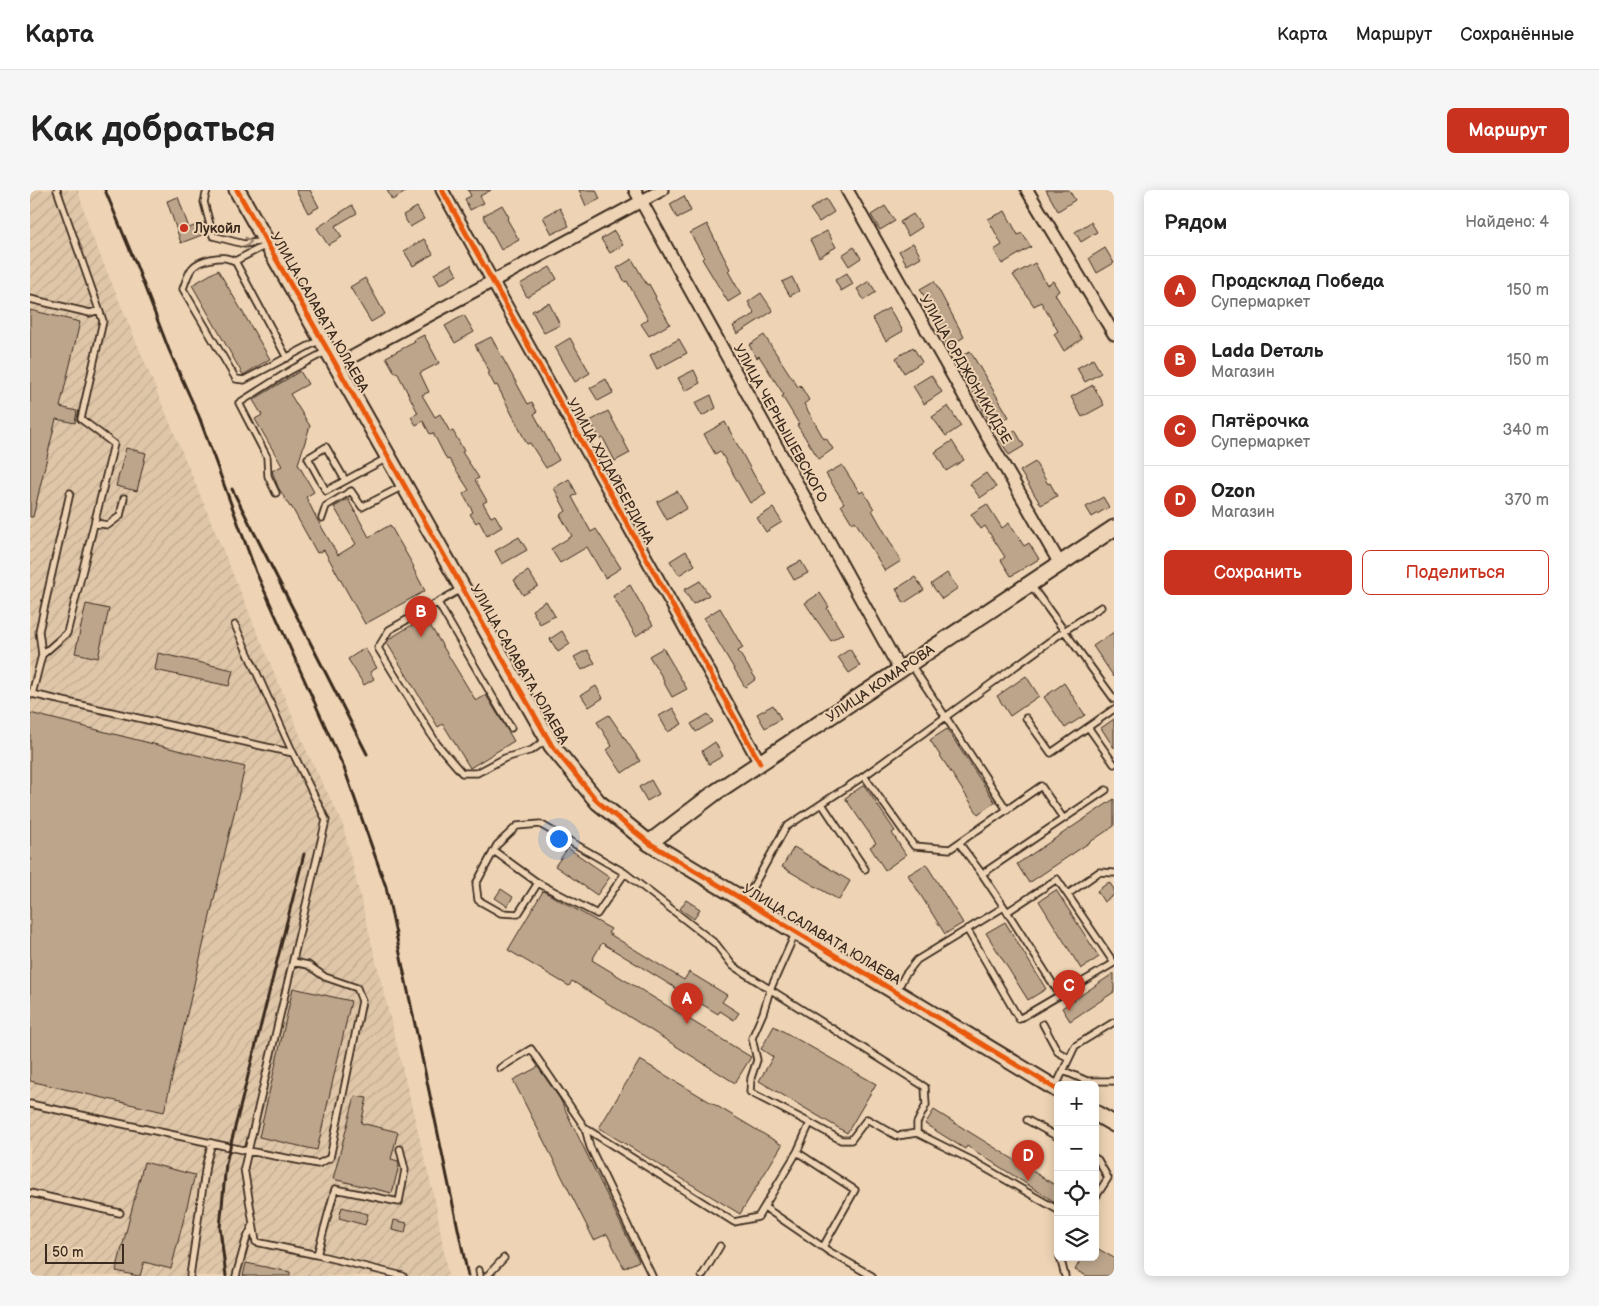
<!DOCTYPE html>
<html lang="ru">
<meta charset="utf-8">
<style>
body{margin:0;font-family:"Balsamiq Sans",sans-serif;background:#f6f6f6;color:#222}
.controls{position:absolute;right:15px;bottom:15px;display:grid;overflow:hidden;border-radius:8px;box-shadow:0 2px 12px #0003}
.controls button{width:45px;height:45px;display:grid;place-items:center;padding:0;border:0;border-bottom:1px solid #e0e0e0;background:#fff;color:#222;font:25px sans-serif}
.scale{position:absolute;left:15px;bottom:12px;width:79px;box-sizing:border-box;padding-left:5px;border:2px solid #3b2a1e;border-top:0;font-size:14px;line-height:18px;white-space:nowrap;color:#3b2a1e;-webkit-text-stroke:4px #eed4b5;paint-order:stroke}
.you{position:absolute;left:528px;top:648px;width:18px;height:18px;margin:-12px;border:4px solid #fff;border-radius:50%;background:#1a73e8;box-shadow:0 0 0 8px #1a73e833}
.badge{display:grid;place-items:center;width:32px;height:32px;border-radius:50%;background:#c8321e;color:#fff;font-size:16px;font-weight:700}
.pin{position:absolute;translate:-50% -41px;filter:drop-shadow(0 1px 2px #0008)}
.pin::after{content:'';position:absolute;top:26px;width:18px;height:15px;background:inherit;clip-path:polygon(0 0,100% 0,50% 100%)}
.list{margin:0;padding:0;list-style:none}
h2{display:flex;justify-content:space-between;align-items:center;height:65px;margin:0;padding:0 20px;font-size:21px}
h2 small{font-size:16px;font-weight:400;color:#767676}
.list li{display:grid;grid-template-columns:32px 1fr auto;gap:15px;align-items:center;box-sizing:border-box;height:70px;padding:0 20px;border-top:1px solid #e0e0e0}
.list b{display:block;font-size:19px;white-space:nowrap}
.list p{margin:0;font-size:16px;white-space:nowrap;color:#767676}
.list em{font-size:16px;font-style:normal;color:#767676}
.actions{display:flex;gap:10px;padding:15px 20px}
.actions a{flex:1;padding:11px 0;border:1px solid #c8321e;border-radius:8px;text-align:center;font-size:18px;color:#c8321e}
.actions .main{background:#c8321e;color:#fff}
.icon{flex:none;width:28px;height:28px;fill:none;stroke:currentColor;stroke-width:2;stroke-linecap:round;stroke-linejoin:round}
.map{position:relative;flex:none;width:1084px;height:1086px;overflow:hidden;border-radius:8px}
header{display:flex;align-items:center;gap:30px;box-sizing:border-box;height:70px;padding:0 25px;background:#fff;border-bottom:1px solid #e0e0e0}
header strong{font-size:24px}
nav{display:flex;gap:28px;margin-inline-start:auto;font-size:18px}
.intro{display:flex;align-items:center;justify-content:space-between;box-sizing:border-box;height:120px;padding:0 30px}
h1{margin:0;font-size:35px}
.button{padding:12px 22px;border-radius:8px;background:#c8321e;color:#fff;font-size:18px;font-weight:700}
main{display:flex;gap:30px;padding:0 30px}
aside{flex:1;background:#fff;border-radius:8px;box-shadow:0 2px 12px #0003}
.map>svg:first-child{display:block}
</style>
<header>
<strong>Карта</strong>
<nav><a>Карта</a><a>Маршрут</a><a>Сохранённые</a></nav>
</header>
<div class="intro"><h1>Как добраться</h1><a class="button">Маршрут</a></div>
<main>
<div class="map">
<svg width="1084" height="1086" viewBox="0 0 1084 1086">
<defs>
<pattern id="industrial-furrows" width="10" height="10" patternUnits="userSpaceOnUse" patternTransform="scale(1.25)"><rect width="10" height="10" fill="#dfc6a8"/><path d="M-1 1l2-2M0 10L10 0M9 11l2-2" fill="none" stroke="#c0aa90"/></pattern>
</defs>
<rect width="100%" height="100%" fill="#eed4b5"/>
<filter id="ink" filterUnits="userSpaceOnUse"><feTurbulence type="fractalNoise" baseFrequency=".02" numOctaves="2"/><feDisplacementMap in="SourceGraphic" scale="10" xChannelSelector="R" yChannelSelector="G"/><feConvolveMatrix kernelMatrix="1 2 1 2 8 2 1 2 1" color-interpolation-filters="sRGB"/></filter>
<g filter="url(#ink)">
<path fill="url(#industrial-furrows)" d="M0 0H48L60 41 278 564 312 632 406 1015 418 1086H0Z"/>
<path fill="#bca58b" stroke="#3b2a1e" d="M266 0H280L289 17 278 23Z
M357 0H379L362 10Z
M438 0H461L450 6 454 13 440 20 435 9 441 6Z
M549 0H566L570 9 556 16Z
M1016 0H1039L1045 10 1028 21Z
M654 6 661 21 647 28 640 14Z
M148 7 159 38 174 32 177 43 151 53 137 11Z
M796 9 804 22 789 32 780 19Z
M322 15 327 23 305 36 312 47 298 55 287 38Z
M472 15 479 27 477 29 489 50 471 60 453 26Z
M855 16 865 31 850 40 841 25Z
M387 17 394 29 380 37 373 25Z
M530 18 539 36 522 44 513 27Z
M975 21 988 45 992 43 1001 57 972 74 964 60 972 55 958 29Z
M883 24 892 37 878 46 870 32Z
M1061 32 1067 42 1051 52 1045 42Z
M677 34 700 79 698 81 711 104 698 112 672 69 674 67 660 43Z
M584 41 593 55 580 63 571 49Z
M797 41 806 57 789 67 780 50Z
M394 49 403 64 383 76 374 61Z
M883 53 891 67 877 75 869 61Z
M824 57 831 68 819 76 812 65Z
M1075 58 1084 73 1067 83 1059 68Z
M602 69 617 95 619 94 626 107 625 108 640 134 619 146 611 134 618 129 597 91 595 92 587 78Z
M1005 73 1017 95 1023 91 1029 101 1025 104 1052 149 1034 161 1024 144 1028 141 1011 112 1004 116 983 85Z
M421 74 427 85 410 95 404 84Z
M520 77 527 89 497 107 490 94Z
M188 80 240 169 213 185 162 95Z
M817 83 823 94 811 101 805 90Z
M762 87 769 101 760 106 752 92Z
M335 88 355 124 341 132 320 97Z
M839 91 846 102 834 110 827 99Z
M904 91 934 147 918 157 901 122 903 121 890 99Z
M731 103 743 121 707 144 703 136 725 124 718 112Z
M519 113 530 135 514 143 502 121Z
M859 118 873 141 856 151 842 128Z
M0 120 50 132 30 217 47 221 45 233 26 229 3 327H0Z
M434 125 444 142 425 153 415 136Z
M394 145 409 173 390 183 399 202 392 205 405 227 410 224 420 242 423 241 434 261 432 262 449 288 445 290 457 311 453 313 461 327 465 325 472 337 457 346 449 331 446 333 440 324 443 322 433 304 439 300 419 269 417 270 403 243 400 244 393 231 386 235 381 227 388 223 367 182 365 183 356 167 385 152 384 150Z
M734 145 768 197 770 195 779 210 774 214 794 249 796 248 803 259 789 269 767 235 769 234 752 206 754 205 729 166 727 168 719 155Z
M461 147 498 214 502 212 507 222 504 224 529 270 516 278 500 253 497 254 467 195 465 196 458 183 460 182 445 155Z
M540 148 560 183 545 192 525 157Z
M649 149 657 163 627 179 620 165Z
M883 157 892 172 874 183 866 168Z
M940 161 979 227 962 236 942 200 943 199 936 188 934 189 926 174H927L925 170Z
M1063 169 1071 183 1055 192 1047 178Z
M664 180 670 193 655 201 648 188Z
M270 181 278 194 260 204 280 236 268 274 284 302 276 307 288 331 308 365 326 354 304 317 318 309 339 347 360 335 384 377 383 378 395 401 335 434 294 360 287 363 261 316 260 317 248 297 242 281 252 276 225 229 232 225 223 210Z
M901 185 912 202 894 214 883 196Z
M576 189 583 203 568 211 560 198Z
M1063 195 1074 215 1052 227 1041 207Z
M681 205 686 218 672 226 665 213Z
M918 216 931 236 916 246 902 227Z
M578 221 600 263 585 271 573 248 570 249 560 231Z
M695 232 725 287 736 303 720 313 690 261 685 264 674 244Z
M985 240 994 256 979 265 970 250Z
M922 251 934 270 916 281 905 262Z
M96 258 116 263 107 301 86 296Z
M1005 272 1018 294 1020 293 1027 306 1011 315 990 281Z
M812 275 830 303 833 301 844 319 842 320 871 371 855 381 825 331 822 333 811 315 814 313 796 284Z
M956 283 966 297 950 308 940 294Z
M539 289 547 304 542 307 561 342 566 339 591 378 575 388 557 357 530 373 521 359 542 346 530 325 536 321 524 298Z
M647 301 657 318 637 330 627 312Z
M1073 307 1079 317 1062 327 1056 317Z
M957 314 972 338 979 333 994 356 999 353 1009 369 981 386 971 370 975 367 955 336 951 339 941 324Z
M743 318 752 332 736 342 727 328Z
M489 347 497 360 472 374 465 361Z
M656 361 665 375 649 385 640 371Z
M771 371 778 383 764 390 757 378Z
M498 381 508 396 493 405 484 390Z
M917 383 928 398 912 409 901 394Z
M885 387 894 400 874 413 866 399Z
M670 391 679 405 663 414 654 400Z
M600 395 623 435 606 446 583 406Z
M790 403 799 417 797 418 813 444 801 451 775 413Z
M516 411 525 426 510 434 502 420Z
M56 414 79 419 68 468 45 463Z
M690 418 713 458 708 461 726 489 715 497 674 428Z
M395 427 446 511 456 505 484 551 440 578 413 534 408 537 357 453 359 449Z
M532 441 540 454 528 462 520 449Z
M1084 442V487L1063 456Z
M335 458 347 478 340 482 344 489 334 495 318 469Z
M633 458 657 499 642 507 633 491 634 490 619 466Z
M820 459 830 476 819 483 808 467Z
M557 460 565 473 552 480 544 467Z
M128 463 203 480 199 496 125 480Z
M996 486 1009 506 980 526 967 506Z
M1034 493 1055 525 1035 538 1014 507Z
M566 496 573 508 559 517 551 505Z
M743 515 751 529 735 538 727 524Z
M643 518 652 534 638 542 629 526Z
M0 523 215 577 134 922 0 891Z
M678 524 683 532 666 542 661 534Z
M579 525 610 571 592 583 577 560 582 556 567 532Z
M1084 529V558L1071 538Z
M917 539 965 612 948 624 900 550Z
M685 552 693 566 679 574 672 561Z
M621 590 629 604 617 611 609 597Z
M834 595 865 641 862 643 876 665 855 680 840 657 846 653 815 608Z
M1084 609V636L999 693 987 674Z
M764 657 820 691 809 710 752 677Z
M538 658 580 687 567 705 525 676Z
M896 674 933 733 915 744 878 685Z
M1079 692 1084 699V705L1074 712 1067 701Z
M471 699 483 707 477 716 465 708Z
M1026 700 1069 767 1051 779 1009 711Z
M513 701 581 739 578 743 654 790 659 782 697 805 692 812 709 823 704 830 690 821 688 824 572 753 562 770 721 867 705 893 542 791 539 796 478 760Z
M656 710 670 719 664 729 650 719Z
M975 732 1016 799 998 810 956 743Z
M1084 783V802L1040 831 1032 818Z
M263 798 321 811 287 960 229 947Z
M744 836 846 894 817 943 729 891 743 867 731 859Z
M610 870 752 955 710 1024 569 938Z
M508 877 530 909 609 1071 594 1078 577 1044 564 1050 483 890Z
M325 906 337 908 331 933 368 942 361 969 368 971 369 975 362 1003 303 989Z
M904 920 1028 997V1014L937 956 935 959 895 934Z
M114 972 165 985 141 1079 114 1072 110 1086H108L86 1081Z
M312 1017 338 1024 335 1035 309 1028Z
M364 1030 377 1033 375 1043 362 1040Z
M1065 1057 1084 1068V1086H1057L1045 1080 1052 1067H1065Z
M216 1073 260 1082V1086H213Z"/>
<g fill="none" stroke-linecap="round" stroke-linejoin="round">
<g stroke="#3b2a1e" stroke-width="9">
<path id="service" d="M177 0 174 12 183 46 214 54 235 51
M236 55 205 71C195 67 191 67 181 69 161 73 159 81 153 99L206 189 214 190 290 150
M205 71 257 168
M0 109 60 123 69 120
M315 290 296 257 278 268 296 301 357 268
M246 303 238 286 237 267 209 213 261 180 297 161
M292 328 296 316 321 301 332 317 373 296
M65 333 78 335 90 326 94 308
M1000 394 1084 509
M431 399 359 440 348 458 407 554 432 583H447L475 568 502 560 516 550
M408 413 481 538
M12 465 37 443 84 254 51 229 73 131 27 0
M880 473 977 620
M0 503 2 504 12 465 9 441 40 303
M2 504 263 563 205 435
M996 528 1021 563 1084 519
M1058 537 1084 574
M834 586 884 656 920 659 1011 596 1033 628
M792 614 835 679
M929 653 952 684
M464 661 508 693 488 724 471 723 448 710 446 694 467 655 487 636 510 634 595 683 686 754 703 776 895 897 896 915 887 933V943L943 971 1028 1020
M508 693 567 724 595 683
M1038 704 1069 682 1084 683
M715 711 756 637 834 586 1034 441 1071 417
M974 717 952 684 1076 600
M937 739 989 829 1030 805
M263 772 278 775 295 787 327 798 332 811 300 968 288 974 218 961 296 630 263 563
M866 802 875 785 887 770 974 717 1030 805 1084 773 1027 689 977 722
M1013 834 1028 862 1039 868
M470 878 501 859 555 938 704 1032 728 1027 767 962 780 933 720 902 721 888 727 870 722 848 733 823 740 800 765 744
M1034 881 1057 891H1084
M1026 896 1045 856 1084 832
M0 914 218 961 214 978 226 1052 287 1065 305 999 369 1012 375 980 370 959
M997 930 1028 947
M780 933 811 950H821L837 929 867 946 887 943
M555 938 560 957 622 1086
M767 962 825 1000 793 1057
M1065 968 1068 970 1078 988 1065 1008
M0 1003 90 1023
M734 1017 800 1062 842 1086
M287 1065 373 1086
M1030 1067 1035 1086
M449 1080 450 1086
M160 1086 176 974 182 953
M206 1086 216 1050 223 1035
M457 1086 474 1068
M672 1086 690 1056"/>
</g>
<g stroke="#3b2a1e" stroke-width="15">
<path id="minor" d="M412 0 730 573
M605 0 870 480
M817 0 1030 374
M997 0 1084 144
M307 175 632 0"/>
</g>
<g stroke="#3b2a1e" stroke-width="19">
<path id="tertiary" d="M207 0 522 556 568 612 619 653 1028 900
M619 653 686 602 1084 338
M1065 923 1084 934"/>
</g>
<use href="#service" stroke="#eed4b5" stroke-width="5.5"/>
<use href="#minor" stroke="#eed4b5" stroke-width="11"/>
<use href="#tertiary" stroke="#eed4b5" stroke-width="15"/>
<path stroke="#3b2a1e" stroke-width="3" d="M75 0 105 72 139 160 171 231
M168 224 226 382 314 578 356 697 438 1086
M202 299 337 564
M196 1086 190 1038 196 973 274 664"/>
<g stroke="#eed4b5" stroke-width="8">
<path id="cycleway" d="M207 0 522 556 568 612 619 653 1028 900
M412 0 730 573"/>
</g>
<use href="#cycleway" stroke="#e8590c" stroke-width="5"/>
</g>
<defs><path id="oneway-chevron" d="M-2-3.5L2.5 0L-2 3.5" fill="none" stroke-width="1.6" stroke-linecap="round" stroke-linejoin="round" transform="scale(1.25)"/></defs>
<use stroke="#947f6a" href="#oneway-chevron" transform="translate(218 52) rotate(-1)"/>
</g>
<circle fill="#c8321e" stroke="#eed4b5" stroke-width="2" cx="154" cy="38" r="5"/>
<g text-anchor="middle" stroke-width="4" stroke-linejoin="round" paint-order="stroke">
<g font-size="14" font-weight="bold" fill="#3b2a1e" stroke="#eed4b5" text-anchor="start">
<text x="164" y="43">Лукойл</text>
</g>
<g font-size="14" fill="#3b2a1e" stroke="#eed4b5">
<text transform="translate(290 122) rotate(60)" y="5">УЛИЦА САЛАВАТА ЮЛАЕВА</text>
<text transform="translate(936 179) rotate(60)" y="5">УЛИЦА ОРДЖОНИКИДЗЕ</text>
<text transform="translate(751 233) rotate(61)" y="5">УЛИЦА ЧЕРНЫШЕВСКОГО</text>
<text transform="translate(581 281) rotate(61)" y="5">УЛИЦА ХУДАЙБЕРДИНА</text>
<text transform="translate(490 474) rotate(60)" y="5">УЛИЦА САЛАВАТА ЮЛАЕВА</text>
<text transform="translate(850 493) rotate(-34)" y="5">УЛИЦА КОМАРОВА</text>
<text transform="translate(792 744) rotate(31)" y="5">УЛИЦА САЛАВАТА ЮЛАЕВА</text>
</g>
</g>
</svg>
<div class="controls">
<button>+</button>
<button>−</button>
<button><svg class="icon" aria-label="locate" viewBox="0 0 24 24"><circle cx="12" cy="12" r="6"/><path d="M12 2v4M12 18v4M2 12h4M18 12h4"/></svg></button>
<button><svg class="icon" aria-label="layers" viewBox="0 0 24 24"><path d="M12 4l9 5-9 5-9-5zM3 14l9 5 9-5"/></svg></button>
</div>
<div class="scale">50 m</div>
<div class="you"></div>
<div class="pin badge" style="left:657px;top:834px">A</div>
<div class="pin badge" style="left:391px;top:447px">B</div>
<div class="pin badge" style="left:1039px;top:821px">C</div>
<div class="pin badge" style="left:998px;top:991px">D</div>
</div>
<aside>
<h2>Рядом<small>Найдено: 4</small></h2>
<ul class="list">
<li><span class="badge">A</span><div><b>Продсклад Победа</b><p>Супермаркет</p></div><em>150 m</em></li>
<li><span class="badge">B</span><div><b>Lada Dеталь</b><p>Магазин</p></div><em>150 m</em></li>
<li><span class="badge">C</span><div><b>Пятёрочка</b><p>Супермаркет</p></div><em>340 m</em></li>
<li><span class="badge">D</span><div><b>Ozon</b><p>Магазин</p></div><em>370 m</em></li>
</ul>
<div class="actions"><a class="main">Сохранить</a><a>Поделиться</a></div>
</aside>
</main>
